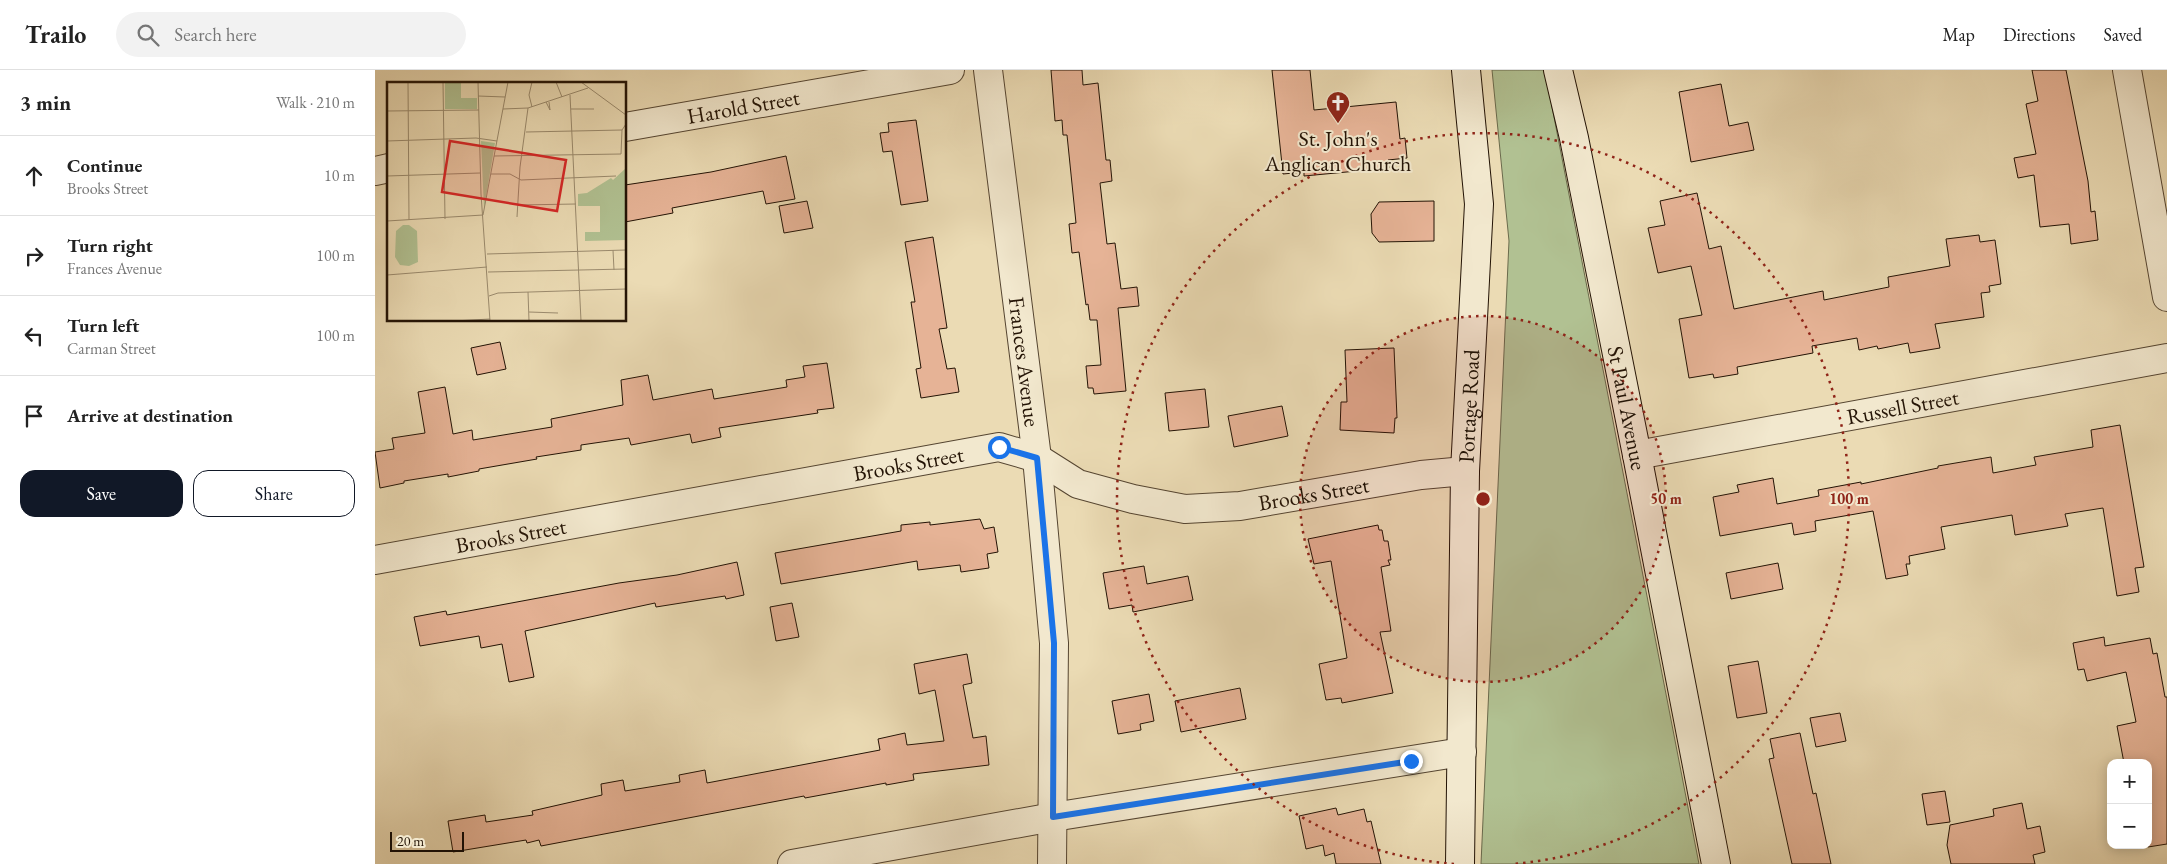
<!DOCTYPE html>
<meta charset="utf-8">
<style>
body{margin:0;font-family:"EB Garamond",serif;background:#f2f2f2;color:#222}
.controls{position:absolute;right:15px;bottom:15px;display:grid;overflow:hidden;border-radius:10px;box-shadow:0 2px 12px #0003}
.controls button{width:45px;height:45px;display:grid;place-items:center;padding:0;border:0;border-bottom:1px solid #e0e0e0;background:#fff;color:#222;font:25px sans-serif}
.scale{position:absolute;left:15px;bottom:12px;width:74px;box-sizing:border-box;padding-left:5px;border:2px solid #231305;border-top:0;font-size:14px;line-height:18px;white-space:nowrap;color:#231305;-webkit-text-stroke:4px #f2e8ce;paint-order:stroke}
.stop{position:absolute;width:15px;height:15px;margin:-11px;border:4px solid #1a73e8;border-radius:50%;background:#fff}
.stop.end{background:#1a73e8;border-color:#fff;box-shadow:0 1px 5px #0008}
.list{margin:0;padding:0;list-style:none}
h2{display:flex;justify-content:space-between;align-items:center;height:65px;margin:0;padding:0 20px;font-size:21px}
h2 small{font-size:16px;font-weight:400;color:#767676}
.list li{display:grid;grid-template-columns:32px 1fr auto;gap:15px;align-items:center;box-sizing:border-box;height:80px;padding:0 20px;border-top:1px solid #e0e0e0}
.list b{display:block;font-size:19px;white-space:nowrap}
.list p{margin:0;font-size:16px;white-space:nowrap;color:#767676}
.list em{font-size:16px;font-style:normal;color:#767676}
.actions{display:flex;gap:10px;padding:15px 20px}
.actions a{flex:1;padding:11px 0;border:1px solid #111827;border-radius:15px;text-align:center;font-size:18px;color:#111827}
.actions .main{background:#111827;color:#fff}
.icon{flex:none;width:28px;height:28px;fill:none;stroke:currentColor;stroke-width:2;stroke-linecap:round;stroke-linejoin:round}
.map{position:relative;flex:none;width:1792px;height:794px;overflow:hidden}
header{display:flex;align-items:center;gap:30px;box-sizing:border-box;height:70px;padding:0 25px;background:#fff;border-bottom:1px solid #e0e0e0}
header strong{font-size:24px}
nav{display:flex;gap:28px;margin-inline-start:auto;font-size:18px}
.search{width:350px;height:45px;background:#f2f2f2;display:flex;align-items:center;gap:12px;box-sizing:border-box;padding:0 18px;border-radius:28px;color:#767676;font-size:19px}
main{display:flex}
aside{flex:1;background:#fff}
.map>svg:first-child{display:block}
</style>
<header>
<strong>Trailo</strong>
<div class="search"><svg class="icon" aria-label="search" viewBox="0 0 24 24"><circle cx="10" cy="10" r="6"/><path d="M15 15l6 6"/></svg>Search here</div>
<nav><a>Map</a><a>Directions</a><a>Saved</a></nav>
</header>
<main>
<aside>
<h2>3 min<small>Walk · 210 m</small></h2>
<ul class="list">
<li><svg class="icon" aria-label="ahead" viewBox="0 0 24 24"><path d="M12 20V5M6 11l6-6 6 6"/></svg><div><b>Continue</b><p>Brooks Street</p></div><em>10 m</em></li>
<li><svg class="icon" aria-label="right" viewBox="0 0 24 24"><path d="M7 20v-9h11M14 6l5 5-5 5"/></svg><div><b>Turn right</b><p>Frances Avenue</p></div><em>100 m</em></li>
<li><svg class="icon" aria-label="left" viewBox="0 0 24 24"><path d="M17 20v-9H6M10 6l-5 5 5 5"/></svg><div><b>Turn left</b><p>Carman Street</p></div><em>100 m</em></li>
<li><svg class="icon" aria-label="arrive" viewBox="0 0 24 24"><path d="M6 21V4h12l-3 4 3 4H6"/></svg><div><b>Arrive at destination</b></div></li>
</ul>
<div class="actions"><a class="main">Save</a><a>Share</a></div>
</aside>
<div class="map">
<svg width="1792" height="794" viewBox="0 0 1792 794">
<rect width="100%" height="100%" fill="#ebdbb4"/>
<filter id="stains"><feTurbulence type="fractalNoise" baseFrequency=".004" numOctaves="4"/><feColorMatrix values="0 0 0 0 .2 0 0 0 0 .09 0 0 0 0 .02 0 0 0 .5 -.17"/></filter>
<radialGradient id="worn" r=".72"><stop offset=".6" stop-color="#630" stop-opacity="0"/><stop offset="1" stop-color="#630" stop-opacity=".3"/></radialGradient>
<path fill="#b1c192" stroke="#6a6a4c" d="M1117 0H1169L1172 11 1324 794H1106L1134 171Z"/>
<path fill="#e6b396" stroke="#231305" d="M676 0H707L708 15 723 13 731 90H735L737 111 725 113 732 174 740 173 746 219 762 217 764 236 743 238 751 321 719 324 718 318H713L711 296 726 295 722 250H715L713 234 711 235 704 182 697 183 694 154 701 153 692 65H688L687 50 680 51Z
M897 0H935L939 40 1021 32 1025 69 1030 68 1032 88 1013 90 1014 98 929 106V102L908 104Z
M1657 0H1691L1713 111 1716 142 1720 141 1723 170 1696 174 1694 154 1665 157 1659 105 1643 108 1639 88 1661 84 1651 34 1663 31Z
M1346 14 1354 56 1373 52 1379 80 1316 92 1304 22Z
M541 50 553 131 526 135 517 81 508 82 505 63 514 62 513 53Z
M411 86 420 129 391 134 388 121 297 138 298 143 250 152V115L336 102Z
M1322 123 1334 179 1346 176 1359 239 1448 221 1449 230 1514 217 1513 207 1575 196 1571 169 1604 165 1605 172 1620 170 1626 214 1614 216 1615 222 1606 223 1609 247 1560 254 1565 278 1535 283 1533 273 1503 279 1502 276 1484 280 1482 268 1437 276 1438 283 1362 297 1363 304 1339 308 1338 304 1314 308 1304 249 1327 245 1316 196 1283 203 1273 158 1290 155 1285 131Z
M432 131 438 158 409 163 404 136Z
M1059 131V171L1004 172 997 163 996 144 1004 132Z
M558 167 572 258 564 259 572 299 580 298 584 322 546 328 541 299 546 298 536 232H540L530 172Z
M125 272 131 299 102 305 96 278Z
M1019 278 1022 348H1020L1019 363 965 360 966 332H972L970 280Z
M452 293 459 338 442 340 443 343 344 358 346 367 317 373 315 364 256 375 254 368 206 375V380L161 387 162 389 104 399V401L73 407V404L29 411V413L5 418 0 382 19 379 17 368 50 363 43 322 70 317 78 364 97 360 98 370 177 357 176 349 248 335 246 310 273 305 278 330 337 319 339 329 412 317 411 310 430 307 428 296Z
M830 319 834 357 794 361 790 323Z
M907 336 913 366 859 377 853 346Z
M1745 355 1769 497 1760 498 1764 522 1742 526 1728 438 1690 444 1693 456 1640 465 1637 445 1566 457 1570 479 1534 486 1535 494H1531L1533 505 1511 509 1498 441 1440 451 1441 461 1419 465 1417 453 1345 466 1338 427 1364 422 1362 415 1398 408 1402 434 1444 426 1443 420 1486 412V414L1563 398V396L1616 387 1618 403 1661 395 1659 387 1718 377 1716 360Z
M605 449 609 459 619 457 623 482 612 484 614 498 586 502 585 495 543 500 542 491 406 514 400 483 526 461V455L555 452V455Z
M1003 455 1004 460H1007L1009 471H1013L1016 490H1013L1015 495 1006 497 1016 561 1005 562 1018 623 967 633 966 628 951 630 944 594 972 588 956 491 939 494 933 469Z
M362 492 369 525 351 529 350 526 281 537 280 533 150 561 159 607 134 612 127 574 106 578 104 566 45 576 39 547 71 541 72 545 244 513 302 505Z
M1403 493 1408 519 1356 529 1351 503Z
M769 496 772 514 813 506 818 530 758 542 757 535 734 539 728 503Z
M417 533 424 567 401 571 395 537Z
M1729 567 1730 576 1775 568 1778 584 1782 583 1790 627H1792V774L1773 777V693H1749L1742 656 1761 652 1751 602 1712 611 1709 599 1703 600 1698 573Z
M592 584 597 613 588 615 598 668 611 666 614 695 538 704 539 710 511 715V713L430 728 429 726 166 776 164 770 152 773 151 770 78 782 73 751 110 745 111 752 158 745 157 741 227 725 226 714 248 710 250 721 305 712 304 705 330 700 332 713 505 680 503 669 530 663 532 675 569 671 560 620 544 624 539 594Z
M1383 591 1392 643 1362 648 1353 596Z
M865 618 871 649 806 662 800 631Z
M774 624 779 651 765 654 766 660 743 664 737 631Z
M1465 643 1471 671 1441 677 1435 648Z
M1425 663 1438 724 1441 723 1456 794H1417L1394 689 1399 688 1395 669Z
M1570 721 1575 752 1552 755 1547 724Z
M1647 733 1652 759 1665 756 1670 782 1658 785 1660 794H1576L1572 775 1575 755 1619 746 1618 739Z
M961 738 963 745 989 739 992 752 996 751 1006 794H961L959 783 950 786 948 775 931 779 924 746Z"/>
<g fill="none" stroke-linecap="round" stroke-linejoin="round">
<g stroke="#554531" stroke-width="30">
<g id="street">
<path id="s1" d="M613 0 662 388 679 573 677 794"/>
<path d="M1752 0 1792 227"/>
<path id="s2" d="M250 57 575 0"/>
<path d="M0 101 14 98"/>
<path id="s3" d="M1262 385 1792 288"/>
<path id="s4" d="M0 490 624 377 662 388 703 414 758 429 810 439 865 436 1046 405 1090 401"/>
<path d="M417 794 678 747 1087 682"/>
</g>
</g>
<g stroke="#231305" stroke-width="30">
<g id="secondary">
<path id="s5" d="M1183 0 1199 68 1262 385 1341 794"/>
<path id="s6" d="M1085 794 1090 401 1104 134 1091 0"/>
</g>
</g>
<use href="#street" stroke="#f2e8ce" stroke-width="28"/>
<use href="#secondary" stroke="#f2e8ce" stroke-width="28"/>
</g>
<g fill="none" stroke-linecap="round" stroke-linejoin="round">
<path stroke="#1a73e8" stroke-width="6" d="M624 377 662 388 679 573 678 747 1036 691"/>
</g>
<circle cx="1108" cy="429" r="183" fill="#8f2418" fill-opacity=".12"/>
<g fill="none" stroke="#8f2418" stroke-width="2.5" stroke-dasharray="2.5 5">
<circle cx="1108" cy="429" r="183"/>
<path d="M1079 794A366 366 0 1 1 1137 794"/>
</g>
<defs>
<g id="church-pin" transform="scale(1.25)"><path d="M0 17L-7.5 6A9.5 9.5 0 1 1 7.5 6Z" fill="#8f2418" stroke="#f2e8ce"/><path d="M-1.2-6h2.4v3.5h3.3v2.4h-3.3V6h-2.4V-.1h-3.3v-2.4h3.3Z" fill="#fff"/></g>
</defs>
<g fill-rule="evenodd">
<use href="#church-pin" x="963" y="33"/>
</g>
<g text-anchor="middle" stroke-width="4" stroke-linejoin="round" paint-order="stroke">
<g font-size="22" fill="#231305" stroke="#f2e8ce">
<text dy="8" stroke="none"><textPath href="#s2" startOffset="120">Harold Street</textPath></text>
<text dy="8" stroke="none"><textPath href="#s1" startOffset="294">Frances Avenue</textPath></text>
<text dy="8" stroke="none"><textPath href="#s6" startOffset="458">Portage Road</textPath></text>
<text dy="8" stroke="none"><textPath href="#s3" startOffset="270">Russell Street</textPath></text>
<text dy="8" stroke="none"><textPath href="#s5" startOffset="345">St Paul Avenue</textPath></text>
<text dy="8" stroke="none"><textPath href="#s4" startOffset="542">Brooks Street</textPath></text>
<text dy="8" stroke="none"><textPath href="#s4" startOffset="962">Brooks Street</textPath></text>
<text dy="8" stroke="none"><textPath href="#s4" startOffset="138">Brooks Street</textPath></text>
</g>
<g font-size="22" fill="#231305" stroke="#f2e8ce">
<text x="963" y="76">St. John's<tspan x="963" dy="25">Anglican Church</tspan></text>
</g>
</g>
<g transform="translate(12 12)">
<rect width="239" height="239" fill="#ebdbb4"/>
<path d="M58 0H74V16H90V27H58ZM94 59 108 61 97 127ZM239 86V158L198 159V150H213V124H191V112L200 111 224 96 226 98ZM16 143H22L30 149 31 180 22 184 13 183 8 175 9 149Z" fill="#b1c192"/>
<path fill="none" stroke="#9b8b6e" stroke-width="1" d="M21 0 22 138M56 0 58 137M91 0 94 112 103 239M145 0 142 13 145 25M169 0 175 15M194 0 239 33M183 13 194 239M91 14 118 15M159 20 163 28 162 20M116 27 141 26 201 6M184 27H207M0 29 92 28M139 50 235 48M0 59 89 56 110 59M107 74 234 72 235 48 239 42M104 92H123L134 98 229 94M0 94 93 91M131 123 189 122M130 135 133 85 141 26M0 139 96 133 121 0M226 168 227 188M100 172 239 168M101 190 239 187M0 193 100 185M141 210 142 239M102 214 111 211 239 207M142 230 171 231M67 239 103 237"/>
<path fill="#d62828" fill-opacity="0.15" stroke="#d62828" stroke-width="2.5" d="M63 59 179 78 170 129 55 110Z"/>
<rect width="239" height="239" fill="none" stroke="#231305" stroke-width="2.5"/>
</g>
<circle cx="1108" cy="429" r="8" fill="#8f2418" stroke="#f2e8ce" stroke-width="2.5"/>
<g font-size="15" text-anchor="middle" font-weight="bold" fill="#8f2418" stroke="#f2e8ce" stroke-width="4" stroke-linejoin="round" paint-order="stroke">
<text x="1291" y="434">50 m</text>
<text x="1474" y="434">100 m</text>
</g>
<rect width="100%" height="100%" filter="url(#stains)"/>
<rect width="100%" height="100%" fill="url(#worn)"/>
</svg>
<div class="controls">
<button>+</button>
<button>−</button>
</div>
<div class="scale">20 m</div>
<div class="stop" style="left:624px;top:377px"></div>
<div class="stop end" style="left:1036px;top:691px"></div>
</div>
</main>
